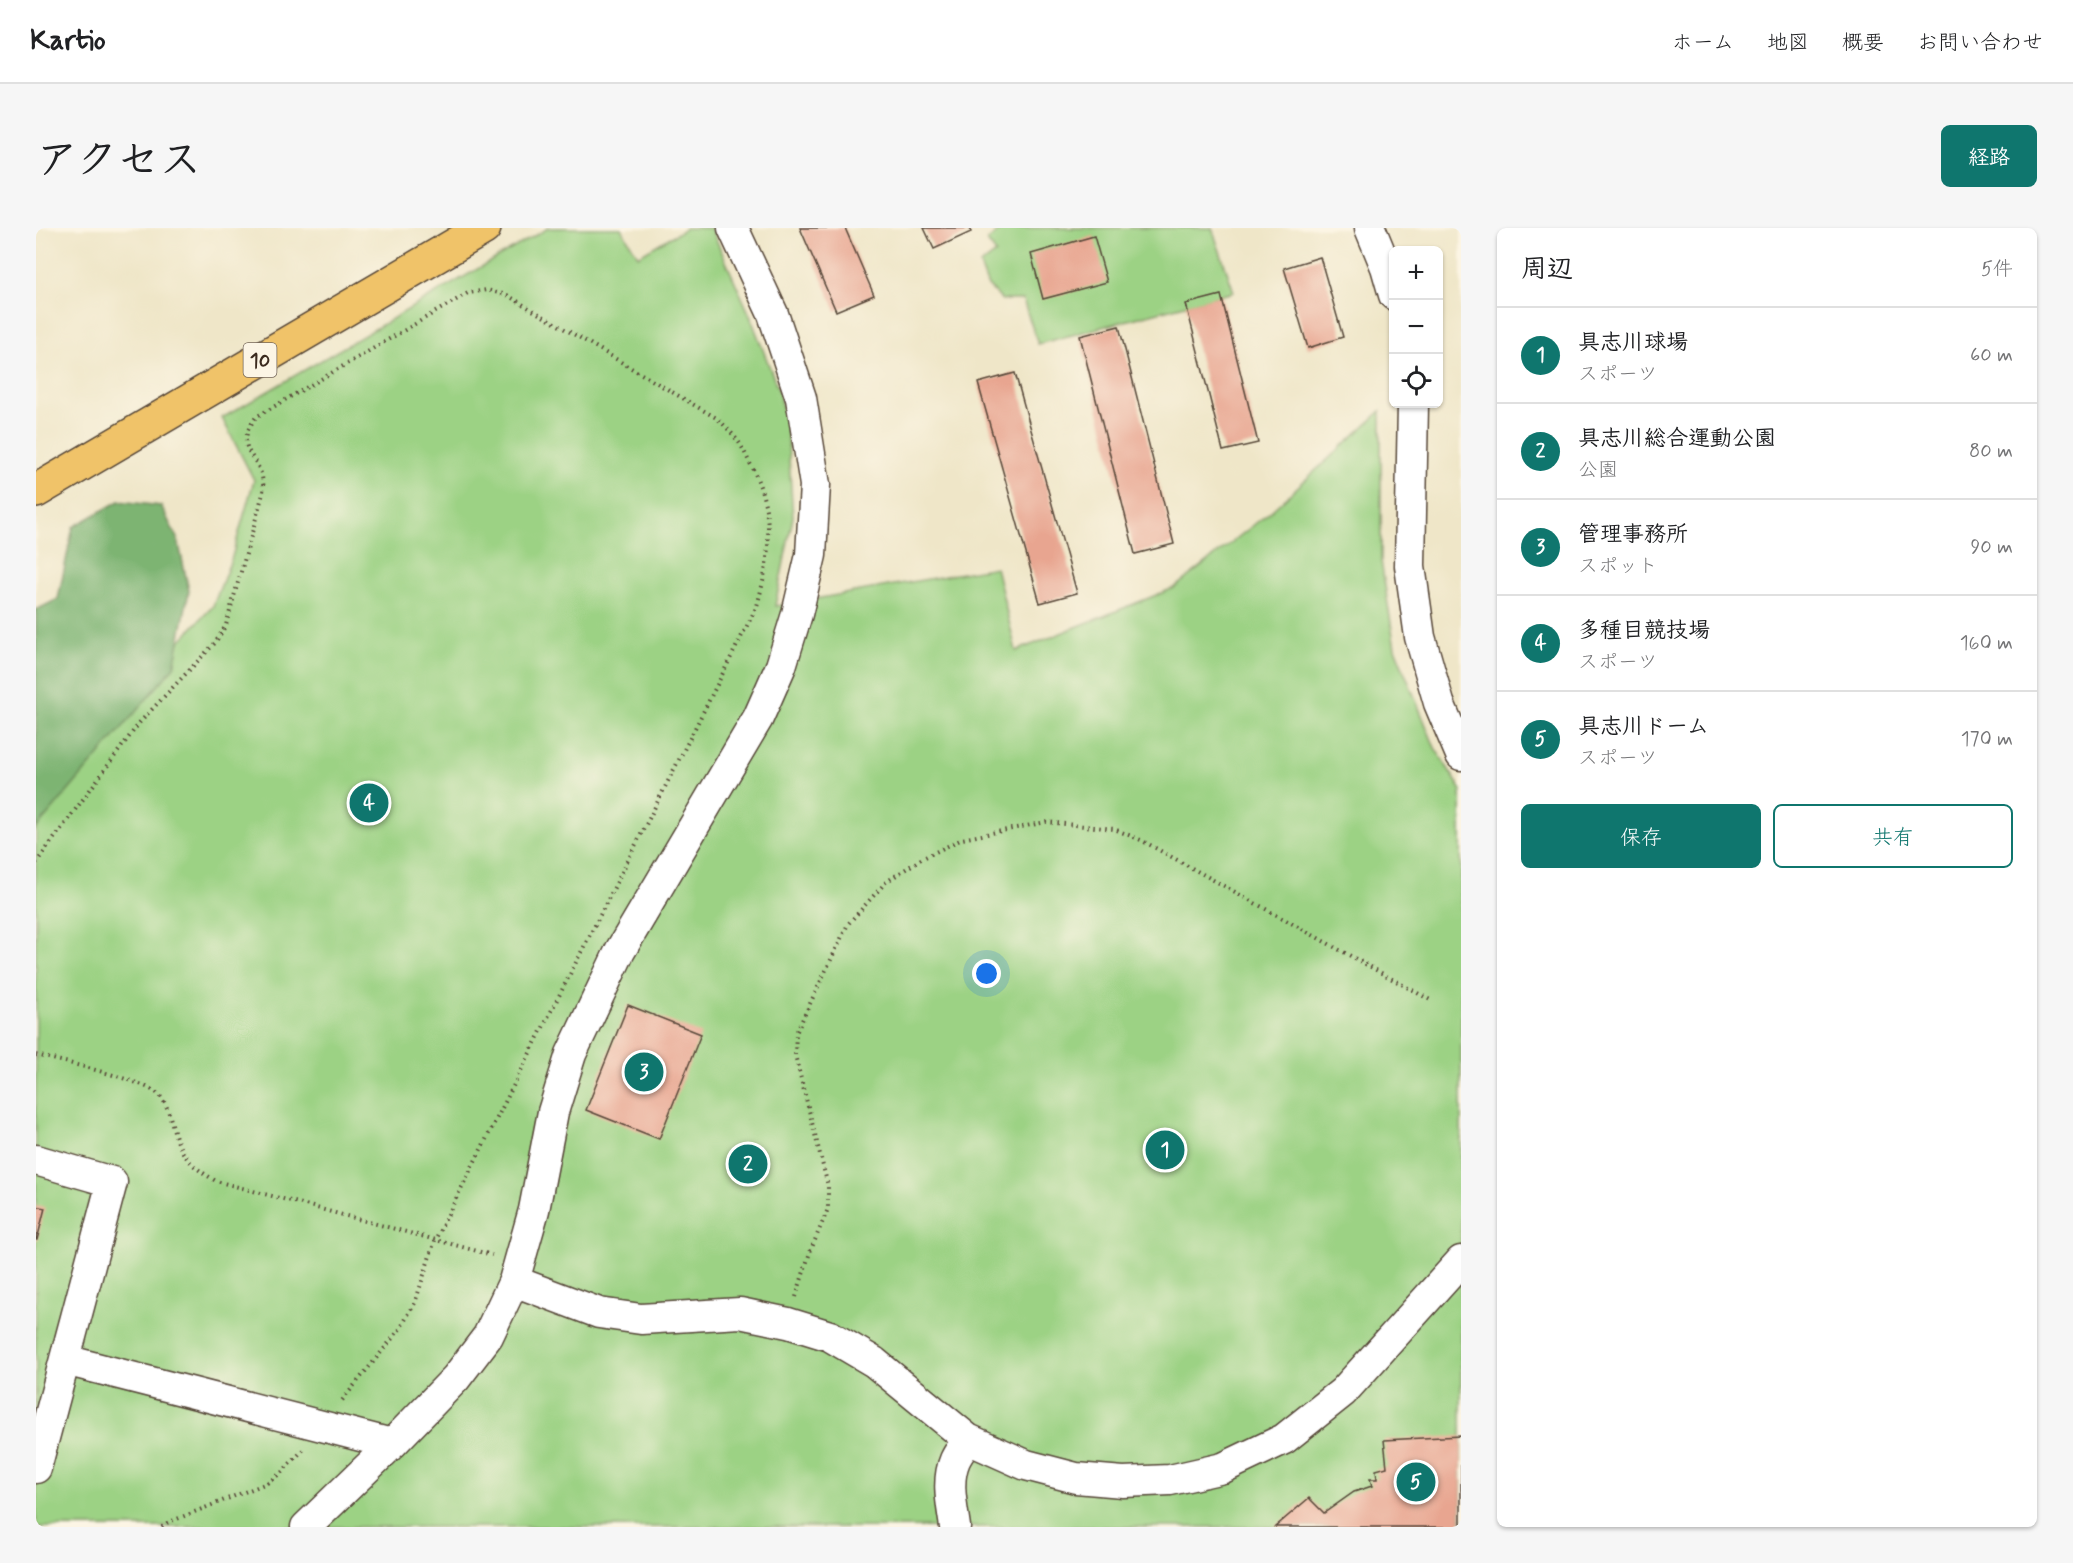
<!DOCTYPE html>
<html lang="ja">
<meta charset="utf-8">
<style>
body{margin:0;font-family:Mynerve,"Klee One",sans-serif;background:#f6f6f6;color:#202124}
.controls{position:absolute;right:18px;top:18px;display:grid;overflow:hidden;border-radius:9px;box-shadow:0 2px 4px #0004}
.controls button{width:54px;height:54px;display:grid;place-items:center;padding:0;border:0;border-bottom:2px solid #e0e0e0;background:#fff;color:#202124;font:30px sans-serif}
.you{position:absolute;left:951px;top:746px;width:21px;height:21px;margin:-15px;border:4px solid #fff;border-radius:50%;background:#1a73e8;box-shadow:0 0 0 9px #1a73e833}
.badge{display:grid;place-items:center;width:39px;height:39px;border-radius:50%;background:#0f766e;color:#fff;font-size:20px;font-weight:700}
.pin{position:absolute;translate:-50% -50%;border:3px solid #fff;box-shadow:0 2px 6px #0006}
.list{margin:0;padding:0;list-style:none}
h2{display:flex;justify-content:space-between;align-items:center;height:78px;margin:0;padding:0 24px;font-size:26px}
h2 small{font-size:20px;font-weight:400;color:#757577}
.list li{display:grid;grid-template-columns:39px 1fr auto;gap:18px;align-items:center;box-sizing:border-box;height:96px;padding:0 24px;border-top:2px solid #e0e0e0}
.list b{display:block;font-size:22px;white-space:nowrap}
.list p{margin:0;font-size:20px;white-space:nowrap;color:#757577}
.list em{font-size:20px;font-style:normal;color:#757577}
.actions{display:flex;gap:12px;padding:18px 24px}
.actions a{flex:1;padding:14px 0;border:2px solid #0f766e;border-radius:9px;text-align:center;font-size:21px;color:#0f766e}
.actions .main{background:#0f766e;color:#fff}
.icon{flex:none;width:33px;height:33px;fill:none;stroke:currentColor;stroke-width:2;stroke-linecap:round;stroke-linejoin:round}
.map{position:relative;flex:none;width:1425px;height:1299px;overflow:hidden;border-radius:9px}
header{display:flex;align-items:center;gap:36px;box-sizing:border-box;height:84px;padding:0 30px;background:#fff;border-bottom:2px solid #e0e0e0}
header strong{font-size:28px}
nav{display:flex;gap:33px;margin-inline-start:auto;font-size:21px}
.intro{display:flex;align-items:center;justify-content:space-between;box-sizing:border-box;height:144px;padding:0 36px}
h1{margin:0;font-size:42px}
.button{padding:15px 27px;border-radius:9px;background:#0f766e;color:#fff;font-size:21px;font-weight:700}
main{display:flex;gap:36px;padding:0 36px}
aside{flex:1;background:#fff;border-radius:9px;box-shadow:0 2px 4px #0004}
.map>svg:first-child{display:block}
</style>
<header>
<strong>Kartio</strong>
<nav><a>ホーム</a><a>地図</a><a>概要</a><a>お問い合わせ</a></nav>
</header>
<div class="intro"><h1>アクセス</h1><a class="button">経路</a></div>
<main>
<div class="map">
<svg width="1425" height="1299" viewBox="0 0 1425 1299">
<rect width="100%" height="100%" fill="#fcf5e5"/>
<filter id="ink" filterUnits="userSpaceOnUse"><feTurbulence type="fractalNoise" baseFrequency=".0167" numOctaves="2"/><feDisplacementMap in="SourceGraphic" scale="12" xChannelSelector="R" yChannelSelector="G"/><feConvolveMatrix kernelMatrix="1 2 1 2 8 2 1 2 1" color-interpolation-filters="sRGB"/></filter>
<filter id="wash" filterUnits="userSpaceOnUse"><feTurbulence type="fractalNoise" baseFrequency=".008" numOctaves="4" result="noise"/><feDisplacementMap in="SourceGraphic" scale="24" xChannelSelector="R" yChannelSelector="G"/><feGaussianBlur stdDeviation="1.35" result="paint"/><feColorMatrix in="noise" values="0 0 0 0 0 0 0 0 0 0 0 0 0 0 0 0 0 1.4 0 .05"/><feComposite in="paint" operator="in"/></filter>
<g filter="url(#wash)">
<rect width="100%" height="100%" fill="#efe6c8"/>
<path fill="#9cd284" stroke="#6c7e51" stroke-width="1.5" d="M512 0H585L602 28 650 0H675L713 85 742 161 751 202 757 289 739 378 960 339 980 423 1138 360 1234 284 1345 183V333L1359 420 1399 520 1425 561V1299H0V573L93 467 177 378 196 329 218 252 186 190Z
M966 0H1176L1198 64 1002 116 987 72H966L952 58 944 37 960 25 951 13Z"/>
<path fill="#7db472" stroke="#5c6f48" stroke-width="1.5" d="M83 273 125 278 142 312 153 363 138 439 0 601V382L22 371 37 299Z"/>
<g id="blocks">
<path fill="#e8a590" d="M764 0H809L838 67 800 83Z
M888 0H933L935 4 898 21Z
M1058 8 1071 54 1007 71 995 26Z
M1284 29 1307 109 1272 120 1248 40Z
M1185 67 1222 215 1187 223 1150 76Z
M1083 98 1138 316 1099 326 1044 108Z
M979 145 1041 365 1004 375 942 155Z
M592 777 665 806 623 911 550 882Z
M0 978 9 980 1 1012H0Z
M1425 1208V1299H1239L1273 1270 1288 1285 1318 1264 1336 1258 1334 1251H1341L1340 1242 1351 1239 1348 1212Z"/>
</g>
</g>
<g filter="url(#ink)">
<use href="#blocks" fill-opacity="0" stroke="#564638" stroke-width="1.5"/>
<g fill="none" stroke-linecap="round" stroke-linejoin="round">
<g stroke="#564638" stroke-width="33">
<path id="minor" d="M1334 0 1350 39 1358 67
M1377 176 1374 338 1384 409 1403 475 1425 527
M0 932 76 954 0 1240
M478 1053 563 1085 605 1091 704 1085 752 1095 794 1108 838 1134 932 1211 990 1237 1040 1250 1087 1254 1134 1252 1187 1240 1248 1211 1307 1164 1425 1033
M29 1132 356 1216
M270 1299 356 1216 420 1150 452 1108 478 1053 498 982 517 884 535 826 584 723 722 490 745 438 761 386 775 327 779 257 765 170 737 86 697 0
M919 1299C916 1277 910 1253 919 1232 922 1225 928 1218 932 1211"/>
</g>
<g stroke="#564638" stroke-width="36">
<path id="major" d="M0 263 448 0"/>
</g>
<path stroke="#564638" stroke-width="4" stroke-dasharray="1.5 4.5" stroke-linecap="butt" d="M0 635 104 494 179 415 190 397 226 269C227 265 228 259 227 255 224 225 195 223 220 189L432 65 451 62 471 67 682 191C690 199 698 207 704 216 708 222 711 230 715 237 739 286 735 327 721 378L399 1012 379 1075 364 1101 304 1175
M0 827C24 833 110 852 123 867 131 875 133 886 136 896 144 927 153 937 180 953L456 1027
M760 1069 774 1024 792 981V958L759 827 760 805 812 696 850 654 885 631 926 611 1010 594 1078 601 1105 612 1396 773
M126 1299 131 1295 231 1255 245 1245 268 1221"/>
<use href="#minor" stroke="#fff" stroke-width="30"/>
<use href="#major" stroke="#f0c369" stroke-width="33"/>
</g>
</g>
<g text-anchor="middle" stroke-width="5" stroke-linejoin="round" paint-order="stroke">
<rect fill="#fcf5e5" stroke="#75675a" stroke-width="1.5" x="207.5" y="115" width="33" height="34" rx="4.5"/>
<g font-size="20" font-weight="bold" fill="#3b2a1e">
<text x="224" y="139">10</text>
</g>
</g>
</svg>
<div class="controls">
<button>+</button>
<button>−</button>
<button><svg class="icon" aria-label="locate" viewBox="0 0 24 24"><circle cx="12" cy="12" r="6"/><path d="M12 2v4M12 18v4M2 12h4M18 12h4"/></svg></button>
</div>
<div class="you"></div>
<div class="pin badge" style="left:1129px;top:922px">1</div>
<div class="pin badge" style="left:712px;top:936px">2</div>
<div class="pin badge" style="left:608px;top:844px">3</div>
<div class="pin badge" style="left:333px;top:575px">4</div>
<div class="pin badge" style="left:1380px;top:1254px">5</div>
</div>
<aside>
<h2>周辺<small>5件</small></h2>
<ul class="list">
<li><span class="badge">1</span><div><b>具志川球場</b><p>スポーツ</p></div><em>60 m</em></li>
<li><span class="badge">2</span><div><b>具志川総合運動公園</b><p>公園</p></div><em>80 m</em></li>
<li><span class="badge">3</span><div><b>管理事務所</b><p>スポット</p></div><em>90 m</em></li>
<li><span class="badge">4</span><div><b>多種目競技場</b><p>スポーツ</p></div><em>160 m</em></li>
<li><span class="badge">5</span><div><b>具志川ドーム</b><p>スポーツ</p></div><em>170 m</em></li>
</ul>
<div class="actions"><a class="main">保存</a><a>共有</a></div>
</aside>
</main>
